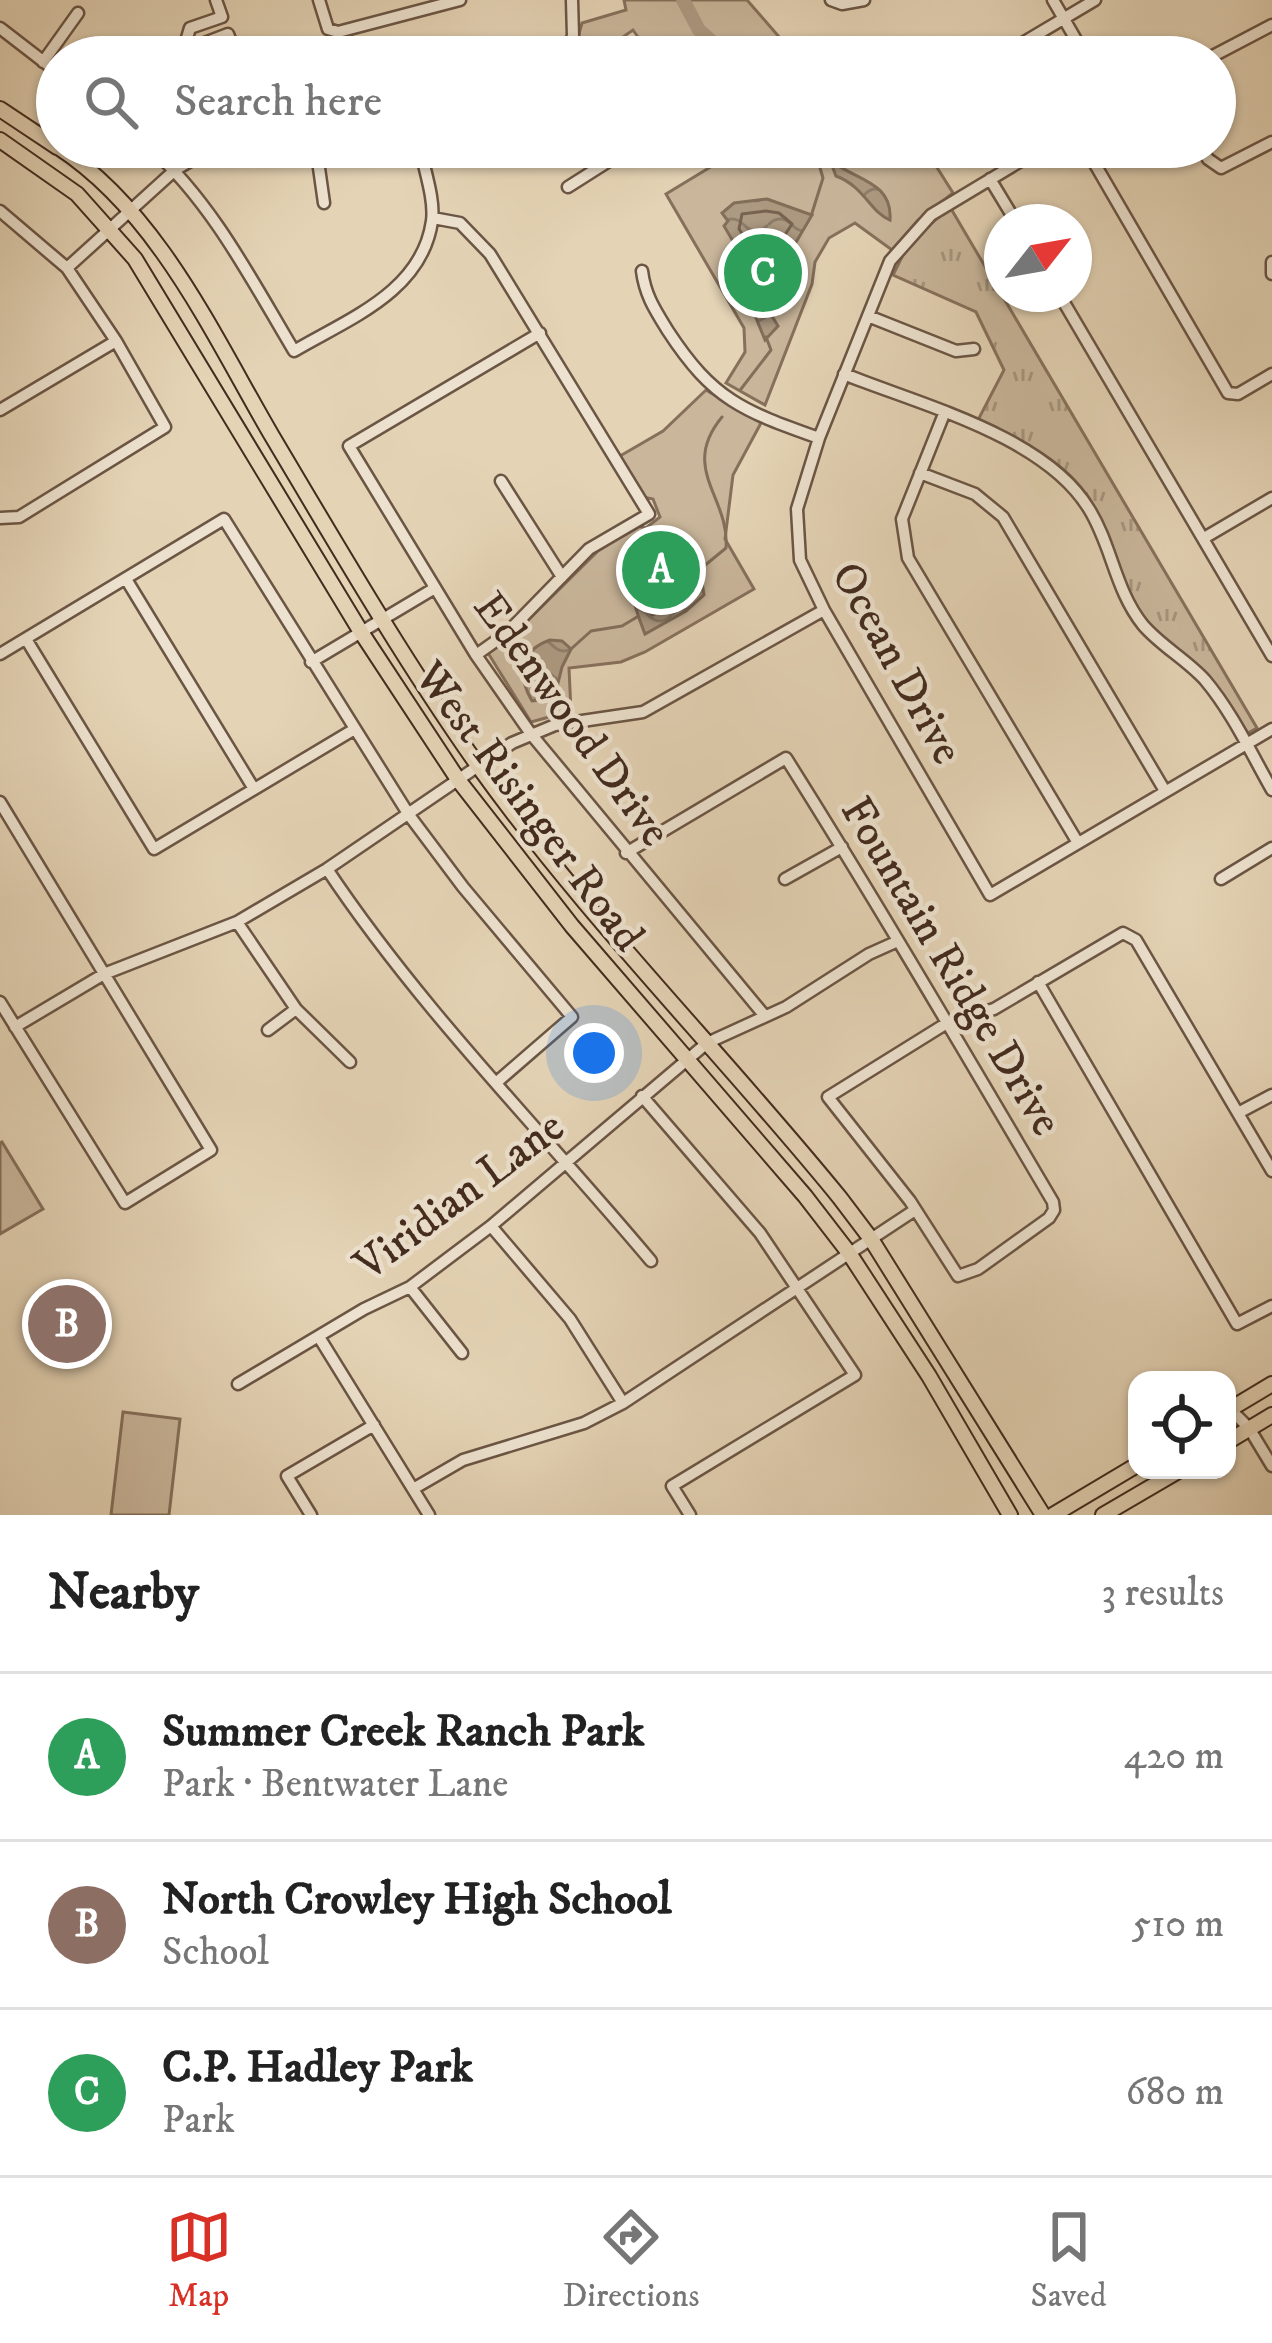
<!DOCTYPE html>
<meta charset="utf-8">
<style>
body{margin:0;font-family:"IM FELL DW Pica",serif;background:#f6f6f6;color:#222}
.controls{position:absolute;right:36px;bottom:36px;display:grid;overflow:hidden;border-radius:24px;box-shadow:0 3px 9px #0004}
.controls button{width:108px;height:108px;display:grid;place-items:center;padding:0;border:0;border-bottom:3px solid #e0e0e0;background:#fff;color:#222;font:60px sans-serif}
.compass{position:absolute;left:984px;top:204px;width:108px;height:108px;border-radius:50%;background:#fff;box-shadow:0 3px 9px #0004;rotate:59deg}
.you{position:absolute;left:594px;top:1053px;width:42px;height:42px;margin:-30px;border:9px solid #fff;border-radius:50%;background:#1a73e8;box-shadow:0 0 0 18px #1a73e833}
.badge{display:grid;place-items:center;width:78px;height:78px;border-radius:50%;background:#d93025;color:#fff;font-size:39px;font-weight:700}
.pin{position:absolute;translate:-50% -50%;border:6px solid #fff;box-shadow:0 3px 12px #0006}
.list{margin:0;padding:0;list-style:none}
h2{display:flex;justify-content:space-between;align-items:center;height:156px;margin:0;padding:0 48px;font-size:51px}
h2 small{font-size:39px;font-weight:400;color:#767676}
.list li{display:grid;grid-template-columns:78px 1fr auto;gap:36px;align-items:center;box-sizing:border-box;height:168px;padding:0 48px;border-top:3px solid #e0e0e0}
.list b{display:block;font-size:45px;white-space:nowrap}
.list p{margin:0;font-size:39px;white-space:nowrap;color:#767676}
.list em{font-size:39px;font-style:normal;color:#767676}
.icon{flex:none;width:66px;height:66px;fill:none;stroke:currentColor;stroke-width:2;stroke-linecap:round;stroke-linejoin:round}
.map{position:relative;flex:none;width:1272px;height:1515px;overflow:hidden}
.search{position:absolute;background:#fff;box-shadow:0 3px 9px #0004;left:36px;right:36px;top:36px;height:132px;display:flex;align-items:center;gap:30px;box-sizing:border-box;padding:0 42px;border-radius:66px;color:#767676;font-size:45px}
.sheet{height:660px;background:#fff}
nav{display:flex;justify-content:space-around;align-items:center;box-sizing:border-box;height:168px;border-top:3px solid #e0e0e0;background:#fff;font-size:33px;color:#767676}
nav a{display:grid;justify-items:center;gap:6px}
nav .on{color:#d93025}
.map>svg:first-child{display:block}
</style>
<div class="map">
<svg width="1272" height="1515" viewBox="0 0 1272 1515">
<defs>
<pattern id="grass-tufts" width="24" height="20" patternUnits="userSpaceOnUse" patternTransform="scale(3)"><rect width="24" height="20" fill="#c9b69b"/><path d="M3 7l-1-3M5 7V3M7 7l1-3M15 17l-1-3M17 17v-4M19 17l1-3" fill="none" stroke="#a5947e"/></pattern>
<pattern id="water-waves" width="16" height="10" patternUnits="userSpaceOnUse" patternTransform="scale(3)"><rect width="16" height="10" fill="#ad9a82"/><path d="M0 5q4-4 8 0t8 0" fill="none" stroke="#8e7e6a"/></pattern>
</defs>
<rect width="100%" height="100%" fill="#e4d3b5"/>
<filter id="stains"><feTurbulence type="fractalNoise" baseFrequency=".00167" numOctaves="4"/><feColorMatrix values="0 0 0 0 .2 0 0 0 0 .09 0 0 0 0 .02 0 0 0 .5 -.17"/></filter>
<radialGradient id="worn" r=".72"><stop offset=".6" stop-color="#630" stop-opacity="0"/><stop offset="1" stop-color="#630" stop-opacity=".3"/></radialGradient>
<path fill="url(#grass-tufts)" stroke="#86705c" stroke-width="3" d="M950 207 1257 728 1248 733C1218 689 1175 659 1143 617 1119 584 1113 543 1094 507 1069 461 1022 442 978 420L1004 370 976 312 893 275 909 243Z"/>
<path fill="#c9b69b" stroke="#86705c" stroke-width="3" d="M624 0H747L787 46 805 57H652L633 30 594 57 573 55 582 23 626 10Z
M714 147H924L953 193 918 220 892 250 855 223 829 238 815 262 812 284 765 405 726 383 745 352 744 328 666 194 722 160Z
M706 390 761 423 733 475 725 539 754 589 645 652 621 662 569 668 571 711 531 722 488 653 513 635 598 551 637 526 646 528 660 517 653 499 643 497 620 456 663 431Z
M2 1142 43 1209 0 1234V1143Z
M123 1412 180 1419 169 1515H111Z"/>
<path fill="url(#water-waves)" stroke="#836e5a" stroke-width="3" d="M830 160C854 180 893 181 890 220 870 212 865 187 836 176Z
M767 199 812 215 779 271 767 308 778 326 765 340 752 308 747 265 724 226 728 221 722 213 734 203Z
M666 547 667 551 700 570 704 595 686 611 645 634C635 608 627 589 633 560L647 549Z
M550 640 562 641 571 649 562 667 554 699 532 701C517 675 519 651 550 640Z"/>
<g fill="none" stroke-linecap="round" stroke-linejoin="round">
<path stroke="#786250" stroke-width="3" d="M766 211 779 213 792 224 764 267 739 229 742 214Z
M651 562C665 562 686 571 692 584L678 602 653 615 647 611 641 581 644 567Z"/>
<path stroke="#836e5a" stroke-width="3" d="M820 147 829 160
M812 213 823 178 815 151
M741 389 771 350 766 337
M698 571 726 548C730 497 679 469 722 417
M571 649 591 631 622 626 637 617"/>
<path stroke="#ad9a82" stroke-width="14" d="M683 0 699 30 729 57
M814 147 815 151"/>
<g stroke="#6b5544" stroke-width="15">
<path id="minor" d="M216 0 222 17 190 28 187 38 194 47 228 34 237 57
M319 0 328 29 338 32 460 0
M831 0 842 4 864 0
M1053 0 1086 57
M0 28 57 72
M564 57 573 36 572 0
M999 57 1095 0
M1211 57 1272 25
M43 62 78 13
M150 147C213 204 251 279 294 351 348 319 422 292 432 221 435 199 424 169 420 147
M316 147 324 203
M1044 147 931 215 890 261 819 438 797 509 800 560 824 610 990 895 1272 729
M1085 147 1228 393 1238 394 1272 374
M1201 147 1208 159 1221 168 1272 142
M990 179 1016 222
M568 187 631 147
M0 211 67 268 116 341 165 427 19 517 0 518
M433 218 460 223 490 254 649 514 589 549 507 633 476 655
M1272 262V274
M67 268 175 170 214 147
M642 271C645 295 655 310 668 331 713 400 743 411 819 438
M1059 294 1272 656
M868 316 956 351 974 349
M540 333 349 446 476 655 531 734 764 1015
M844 374C921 405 1045 436 1089 509 1112 546 1115 590 1143 625 1161 646 1187 660 1205 680 1232 712 1251 753 1272 790
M0 410 116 341
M944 414 902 519 908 558 1078 843
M920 473 975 494 1003 517 1165 791
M501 481 562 577
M1204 538 1272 498
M126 579 254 789
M26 639 154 849 353 730
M0 654 224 519 409 815 463 887 572 1017 497 1082
M311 662 435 588
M0 802 211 1150 125 1203 0 1002
M626 853 786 758C878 904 965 1053 1053 1202L1054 1210 1049 1218 978 1269 958 1276 910 1201 828 1097 947 1023 994 1009 1123 933 1136 940 1272 1171
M327 869C421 1010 542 1131 651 1261
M785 879 842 847
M1221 879 1272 848
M237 922 296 1009 350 1062
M1038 982 1237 1324 1272 1306
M15 1027 104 974 237 922 327 869 512 743 555 725 643 712 824 610
M268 1030 296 1009
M642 1096 760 1233 855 1375 672 1486 690 1515
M1238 1113 1272 1095
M491 1226 570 1319 623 1403
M410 1287 462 1353
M319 1337 429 1515
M238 1384 364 1309 410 1287 491 1226 707 1043 786 1007 869 954 898 941
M1230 1409 1249 1428 1272 1466
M413 1489 463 1460 584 1423 623 1403 915 1210
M311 1515 287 1476 374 1425"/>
</g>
<g stroke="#432b1e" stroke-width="18">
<path id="major" d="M0 109 57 147
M0 140 77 194 135 259 361 632 459 781 572 926 805 1196 849 1253 929 1376 1010 1515
M58 147C158 212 213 335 272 436 338 547 404 661 479 767 588 919 722 1053 840 1198L871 1239 1043 1515
M1227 1411 1272 1384
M1227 1442 1272 1415
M1053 1515 1137 1465
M1103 1515 1180 1470"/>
</g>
<use href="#minor" stroke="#ede2cf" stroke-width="10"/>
<use href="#major" stroke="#e4d3b5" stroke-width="14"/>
</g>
<g text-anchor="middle" stroke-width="9" stroke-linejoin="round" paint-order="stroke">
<g font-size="45" fill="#432b1e" stroke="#ede2cf">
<text transform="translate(899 662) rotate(61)" y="16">Ocean Drive</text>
<text transform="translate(574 718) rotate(54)" y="16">Edenwood Drive</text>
<text transform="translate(531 805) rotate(53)" y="16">West Risinger Road</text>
<text transform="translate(953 965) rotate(59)" y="16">Fountain Ridge Drive</text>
<text transform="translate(458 1194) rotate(-37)" y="16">Viridian Lane</text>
</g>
</g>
<rect width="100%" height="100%" filter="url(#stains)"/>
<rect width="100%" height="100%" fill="url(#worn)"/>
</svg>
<div class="controls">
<button><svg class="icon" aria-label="locate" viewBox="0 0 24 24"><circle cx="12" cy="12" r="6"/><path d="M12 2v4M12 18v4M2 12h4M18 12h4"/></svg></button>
</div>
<svg class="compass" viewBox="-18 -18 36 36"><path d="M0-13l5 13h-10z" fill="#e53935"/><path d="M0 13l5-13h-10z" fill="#767676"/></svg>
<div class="you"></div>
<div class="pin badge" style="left:661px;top:570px;background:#2e9e5b">A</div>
<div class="pin badge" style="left:67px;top:1324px;background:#8d6e63">B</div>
<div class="pin badge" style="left:763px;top:273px;background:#2e9e5b">C</div>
<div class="search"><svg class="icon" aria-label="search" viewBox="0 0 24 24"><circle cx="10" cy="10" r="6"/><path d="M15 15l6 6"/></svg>Search here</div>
</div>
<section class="sheet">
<h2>Nearby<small>3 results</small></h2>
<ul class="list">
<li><span class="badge" style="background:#2e9e5b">A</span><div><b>Summer Creek Ranch Park</b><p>Park · Bentwater Lane</p></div><em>420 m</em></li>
<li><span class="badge" style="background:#8d6e63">B</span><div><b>North Crowley High School</b><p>School</p></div><em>510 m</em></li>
<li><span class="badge" style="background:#2e9e5b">C</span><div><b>C.P. Hadley Park</b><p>Park</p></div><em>680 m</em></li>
</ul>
</section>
<nav>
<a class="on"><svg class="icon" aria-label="map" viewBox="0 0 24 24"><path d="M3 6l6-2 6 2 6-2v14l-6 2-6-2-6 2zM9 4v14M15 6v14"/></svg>Map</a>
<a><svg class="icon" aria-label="directions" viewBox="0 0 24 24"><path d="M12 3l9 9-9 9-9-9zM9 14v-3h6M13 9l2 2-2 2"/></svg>Directions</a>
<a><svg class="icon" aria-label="saved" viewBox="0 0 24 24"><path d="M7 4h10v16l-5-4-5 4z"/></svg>Saved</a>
</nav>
